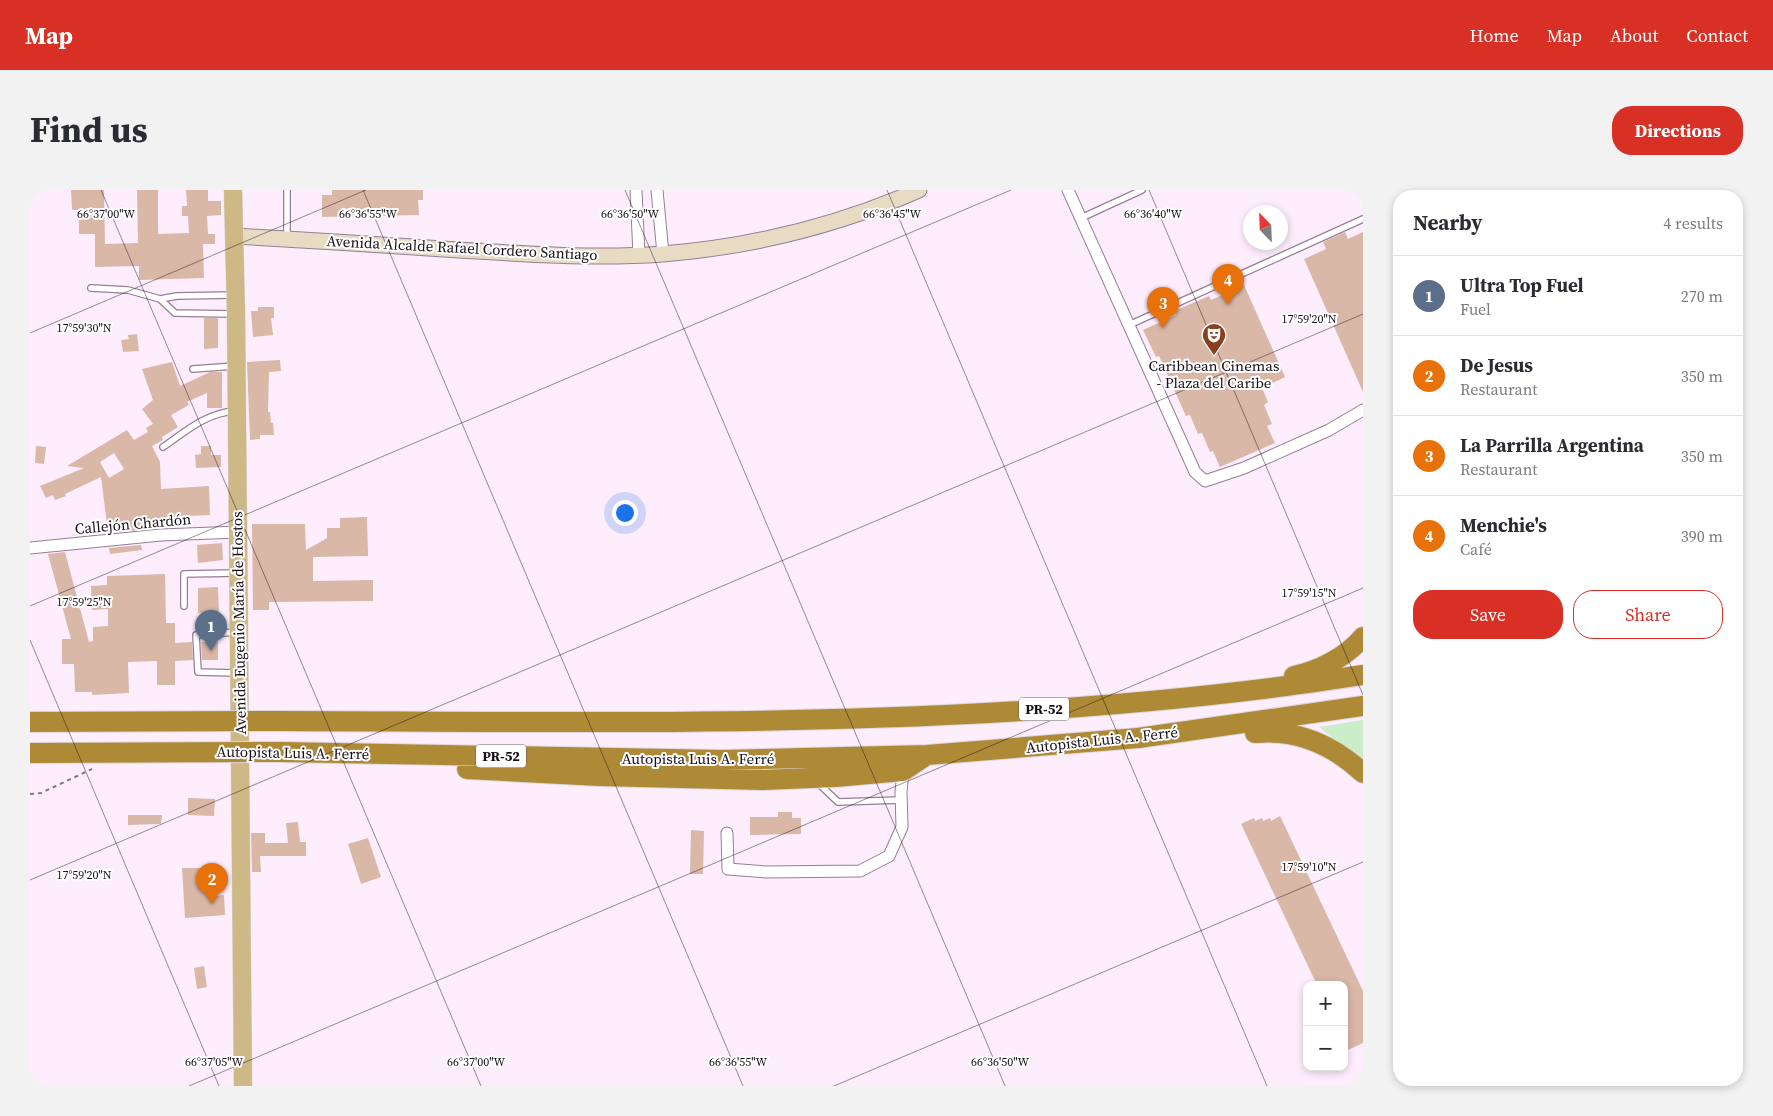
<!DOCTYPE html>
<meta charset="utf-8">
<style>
body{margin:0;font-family:"Source Serif 4",serif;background:#f2f2f3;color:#2b2b33}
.controls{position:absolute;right:15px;bottom:15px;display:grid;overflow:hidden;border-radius:10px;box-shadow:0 2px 8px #0003}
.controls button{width:45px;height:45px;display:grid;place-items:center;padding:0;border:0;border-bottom:1px solid #e1e1e2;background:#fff;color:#2b2b33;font:25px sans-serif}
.compass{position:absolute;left:1213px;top:15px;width:45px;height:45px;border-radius:50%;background:#fff;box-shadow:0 2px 8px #0003;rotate:337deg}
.you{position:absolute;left:594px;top:322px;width:18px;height:18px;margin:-12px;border:4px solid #fff;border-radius:50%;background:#1a73e8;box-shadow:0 0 0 8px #1a73e833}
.badge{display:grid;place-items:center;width:32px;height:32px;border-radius:50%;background:#d93025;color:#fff;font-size:16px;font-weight:700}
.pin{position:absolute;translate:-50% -41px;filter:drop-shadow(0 1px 2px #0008)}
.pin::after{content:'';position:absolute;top:26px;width:18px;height:15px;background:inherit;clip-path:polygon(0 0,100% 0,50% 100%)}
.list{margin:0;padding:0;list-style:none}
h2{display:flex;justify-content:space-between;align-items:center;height:65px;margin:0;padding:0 20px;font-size:21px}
h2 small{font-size:16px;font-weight:400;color:#7c7c81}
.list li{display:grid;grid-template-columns:32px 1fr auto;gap:15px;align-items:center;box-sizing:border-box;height:80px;padding:0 20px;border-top:1px solid #e1e1e2}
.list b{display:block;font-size:19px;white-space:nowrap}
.list p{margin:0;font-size:16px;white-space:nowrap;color:#7c7c81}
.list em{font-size:16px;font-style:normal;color:#7c7c81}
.actions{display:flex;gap:10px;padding:15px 20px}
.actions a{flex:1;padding:11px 0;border:1px solid #d93025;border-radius:20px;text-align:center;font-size:18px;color:#d93025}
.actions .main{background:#d93025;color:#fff}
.map{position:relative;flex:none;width:1333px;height:896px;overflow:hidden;border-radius:20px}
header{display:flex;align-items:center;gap:30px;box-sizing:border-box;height:70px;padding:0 25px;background:#d93025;color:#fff}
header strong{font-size:24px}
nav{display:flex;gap:28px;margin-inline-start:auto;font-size:18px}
.intro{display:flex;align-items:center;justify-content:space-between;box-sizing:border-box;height:120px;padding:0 30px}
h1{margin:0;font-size:35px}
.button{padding:12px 22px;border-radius:20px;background:#d93025;color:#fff;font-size:18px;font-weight:700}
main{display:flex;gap:30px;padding:0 30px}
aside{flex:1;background:#fff;border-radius:20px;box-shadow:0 2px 8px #0003}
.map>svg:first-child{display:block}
</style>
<header>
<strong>Map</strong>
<nav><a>Home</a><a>Map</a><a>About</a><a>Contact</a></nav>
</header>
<div class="intro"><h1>Find us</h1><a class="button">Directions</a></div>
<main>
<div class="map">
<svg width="1333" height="896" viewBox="0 0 1333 896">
<rect width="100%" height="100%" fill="#feedfd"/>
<path fill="#cbedc7" d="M1333 530V572L1289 537Z"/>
<path fill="#dab8a8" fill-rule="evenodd" d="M41 0H74L75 54 108 53 107 0H128V44L159 43 158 26H152V16H157L156 0H178V11H191V25L177 26 178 44H185V54H173L174 88 109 90V76L65 77V44H49V20H42Z
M302 0H393V10H388L389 25 292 27V5H302Z
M1315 42 1318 49 1333 42V202L1274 69 1296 59 1293 52Z
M1214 95 1255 187 1232 198 1238 212 1234 215 1242 234 1237 236 1245 253 1190 277 1183 261 1180 262 1172 243 1168 244 1160 225 1156 226 1129 166 1126 167 1113 140 1146 125 1144 121 1179 106 1181 110Z
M228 117H244V128H241L243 145 223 147 221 121H228Z
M174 128H188V158L174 159Z
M107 144 109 161 93 162 91 150 99 149 98 145Z
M250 170 251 181 239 182 238 222H240L241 233H243L244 245H230V249L220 250 217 172Z
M142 172 150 196 180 182H192V218H177V203L157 212 159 215 141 225 148 237 132 247 133 250 122 256 130 272 131 299 179 296 180 325 139 327V337L89 342V334H77L71 287 35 304 36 306 25 310 23 305 16 308 10 296 54 278 37 276 97 240 104 250 118 242 116 238 123 234 112 219 123 210 112 179ZM84 263 94 279 79 288 70 272Z
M6 256 16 257 14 274 5 273Z
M171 256H181V265H191V277L166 278 165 265 171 264Z
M337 327 338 366 283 367V391L343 390V411L239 412V420H223L222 334H275L276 360 297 348V338H310V328Z
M192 353 193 370 168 373 167 355Z
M111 355 112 360 80 364 79 358Z
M35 362 59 452 63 451V437L78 436V419L62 420 61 396 77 395V386L135 384 136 433H145V453L162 452 163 470 145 471V495H127V471L98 472 99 503 62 505V502H45L44 474H32V449H41L18 364Z
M188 397 189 422 168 423V398Z
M171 452H188V470H172Z
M158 608 185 609 184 626 158 625Z
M748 622H762V628H771V644L720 645V627H748Z
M98 625H132L131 634 98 635Z
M1250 626 1333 801V853L1318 860 1314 851V795H1287L1211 634 1224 628 1225 631 1232 628 1233 631 1240 628 1241 631Z
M268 632 270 652H276V666H230L231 682H222L221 643H235V653H258L256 633Z
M661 640 674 641 673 684H660Z
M338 648 351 687 331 694 318 654Z
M152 678H186L185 706 194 705 195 725 155 728Z
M174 776 177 797 167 799 164 778Z"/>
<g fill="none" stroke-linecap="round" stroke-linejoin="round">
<g stroke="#967e96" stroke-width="8">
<path id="lane" d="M257 0V47
M1051 28 1112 0
M61 98 98 100 130 109 147 106 204 105
M130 109 145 123 203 124
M1099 135 1333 29
M163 179 205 176
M133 257C156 241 176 223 205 221
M154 416V384L207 383
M206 483 168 482 166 445 207 442
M788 593 808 612 871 610"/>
</g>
<g stroke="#967e96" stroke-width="13">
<path id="street" d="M606 0 609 65
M627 0 633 64
M1038 0 1165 282 1175 291 1214 278 1299 240 1333 220
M0 358 131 345 208 342
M697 643 698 679 736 682 830 681 859 666 872 637 871 602 873 581"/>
</g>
<g stroke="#967e96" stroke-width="17">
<path id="secondary" d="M205 46C280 50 354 55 429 60 497 64 565 69 633 64 720 57 809 35 889 0"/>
</g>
<g stroke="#dad8da" stroke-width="19">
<path id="primary" d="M203 0 206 124 213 896"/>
</g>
<g stroke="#dad8da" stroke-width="22">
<path id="highway" d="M1264 486C1289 481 1316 467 1333 447
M250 531C612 532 975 541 1333 485
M1225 543C1267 539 1302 554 1333 583
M250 562 693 570 897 565 1108 548 1333 516
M437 579 569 586 733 590 805 587 873 581 897 565"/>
</g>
<path stroke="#817480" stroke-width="2" stroke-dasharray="4 4" stroke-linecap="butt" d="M0 604 11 603 62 579"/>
<use href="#lane" stroke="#fff" stroke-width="5.5"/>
<use href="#street" stroke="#fff" stroke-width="11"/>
<use href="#secondary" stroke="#e7dcc3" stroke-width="15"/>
<use href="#primary" stroke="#ceb986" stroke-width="18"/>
<use href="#highway" stroke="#ae8a36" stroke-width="20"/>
<g stroke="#dad8da" stroke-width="22" stroke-linecap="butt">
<path id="highway-bridge" d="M0 532 250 531
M0 563 250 562"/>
</g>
<use href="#highway-bridge" stroke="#ae8a36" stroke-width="20"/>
</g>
<path fill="none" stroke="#170e17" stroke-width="1" stroke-opacity="0.45" d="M71 0 451 896M333 0 713 896M595 0 975 896M857 0 1237 896M1119 0 1333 505M0 143 336 0M0 416 981 0M0 450 189 896M0 690 1333 124M159 896 1333 398M804 896 1333 672"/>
<defs>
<g id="theatre-pin" transform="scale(1.25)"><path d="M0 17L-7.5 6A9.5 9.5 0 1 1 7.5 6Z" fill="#88401f" stroke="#fff"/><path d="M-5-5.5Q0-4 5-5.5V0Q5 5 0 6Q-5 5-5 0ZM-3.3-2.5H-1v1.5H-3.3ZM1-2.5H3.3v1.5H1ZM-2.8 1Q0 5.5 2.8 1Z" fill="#fff"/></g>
</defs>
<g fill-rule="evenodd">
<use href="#theatre-pin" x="1184" y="145"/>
</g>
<g text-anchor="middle" stroke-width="4" stroke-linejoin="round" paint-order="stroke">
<g fill="#fff" stroke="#5d565d" stroke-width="1">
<rect x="989" y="507.5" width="50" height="23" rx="4"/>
<rect x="446" y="554.5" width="50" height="23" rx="4"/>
</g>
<g font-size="14" font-weight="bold" fill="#170e17">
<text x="1014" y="524">PR-52</text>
<text x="471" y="571">PR-52</text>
</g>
<g font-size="15" fill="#170e17" stroke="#fff">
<text transform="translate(432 58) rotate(3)" y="5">Avenida Alcalde Rafael Cordero Santiago</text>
<text transform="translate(103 334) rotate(-5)" y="5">Callejón Chardón</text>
<text transform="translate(209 433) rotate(-91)" y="5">Avenida Eugenio María de Hostos</text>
<text transform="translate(1072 550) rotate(-6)" y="5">Autopista Luis A. Ferré</text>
<text transform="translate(263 563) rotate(1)" y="5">Autopista Luis A. Ferré</text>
<text x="668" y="574">Autopista Luis A. Ferré</text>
</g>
<g font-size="15" fill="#170e17" stroke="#fff">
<text x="1184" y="181">Caribbean Cinemas<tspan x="1184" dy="17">- Plaza del Caribe</tspan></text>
</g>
</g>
<g font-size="12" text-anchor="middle" fill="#170e17" stroke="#fff" stroke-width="4" stroke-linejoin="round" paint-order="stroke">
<text x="76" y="28">66°37'00"W</text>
<text x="338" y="28">66°36'55"W</text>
<text x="600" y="28">66°36'50"W</text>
<text x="862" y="28">66°36'45"W</text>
<text x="1123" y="28">66°36'40"W</text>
<text x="1279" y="133">17°59'20"N</text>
<text x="54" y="142">17°59'30"N</text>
<text x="1279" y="407">17°59'15"N</text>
<text x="54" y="416">17°59'25"N</text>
<text x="1279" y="681">17°59'10"N</text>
<text x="54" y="689">17°59'20"N</text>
<text x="184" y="876">66°37'05"W</text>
<text x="446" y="876">66°37'00"W</text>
<text x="708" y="876">66°36'55"W</text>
<text x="970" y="876">66°36'50"W</text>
</g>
</svg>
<div class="controls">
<button>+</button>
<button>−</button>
</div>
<svg class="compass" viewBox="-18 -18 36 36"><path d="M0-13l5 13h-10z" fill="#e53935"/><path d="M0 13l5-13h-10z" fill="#7c7c81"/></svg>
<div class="you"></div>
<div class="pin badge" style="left:181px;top:461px;background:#5c6f8a">1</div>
<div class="pin badge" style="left:182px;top:714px;background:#e8710a">2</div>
<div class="pin badge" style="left:1133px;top:138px;background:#e8710a">3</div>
<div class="pin badge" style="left:1198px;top:115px;background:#e8710a">4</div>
</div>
<aside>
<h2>Nearby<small>4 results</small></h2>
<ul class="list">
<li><span class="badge" style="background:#5c6f8a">1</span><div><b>Ultra Top Fuel</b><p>Fuel</p></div><em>270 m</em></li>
<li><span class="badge" style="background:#e8710a">2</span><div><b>De Jesus</b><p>Restaurant</p></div><em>350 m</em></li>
<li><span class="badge" style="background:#e8710a">3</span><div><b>La Parrilla Argentina</b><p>Restaurant</p></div><em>350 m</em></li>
<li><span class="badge" style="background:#e8710a">4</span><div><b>Menchie's</b><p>Café</p></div><em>390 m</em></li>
</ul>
<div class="actions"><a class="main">Save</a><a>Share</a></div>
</aside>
</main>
